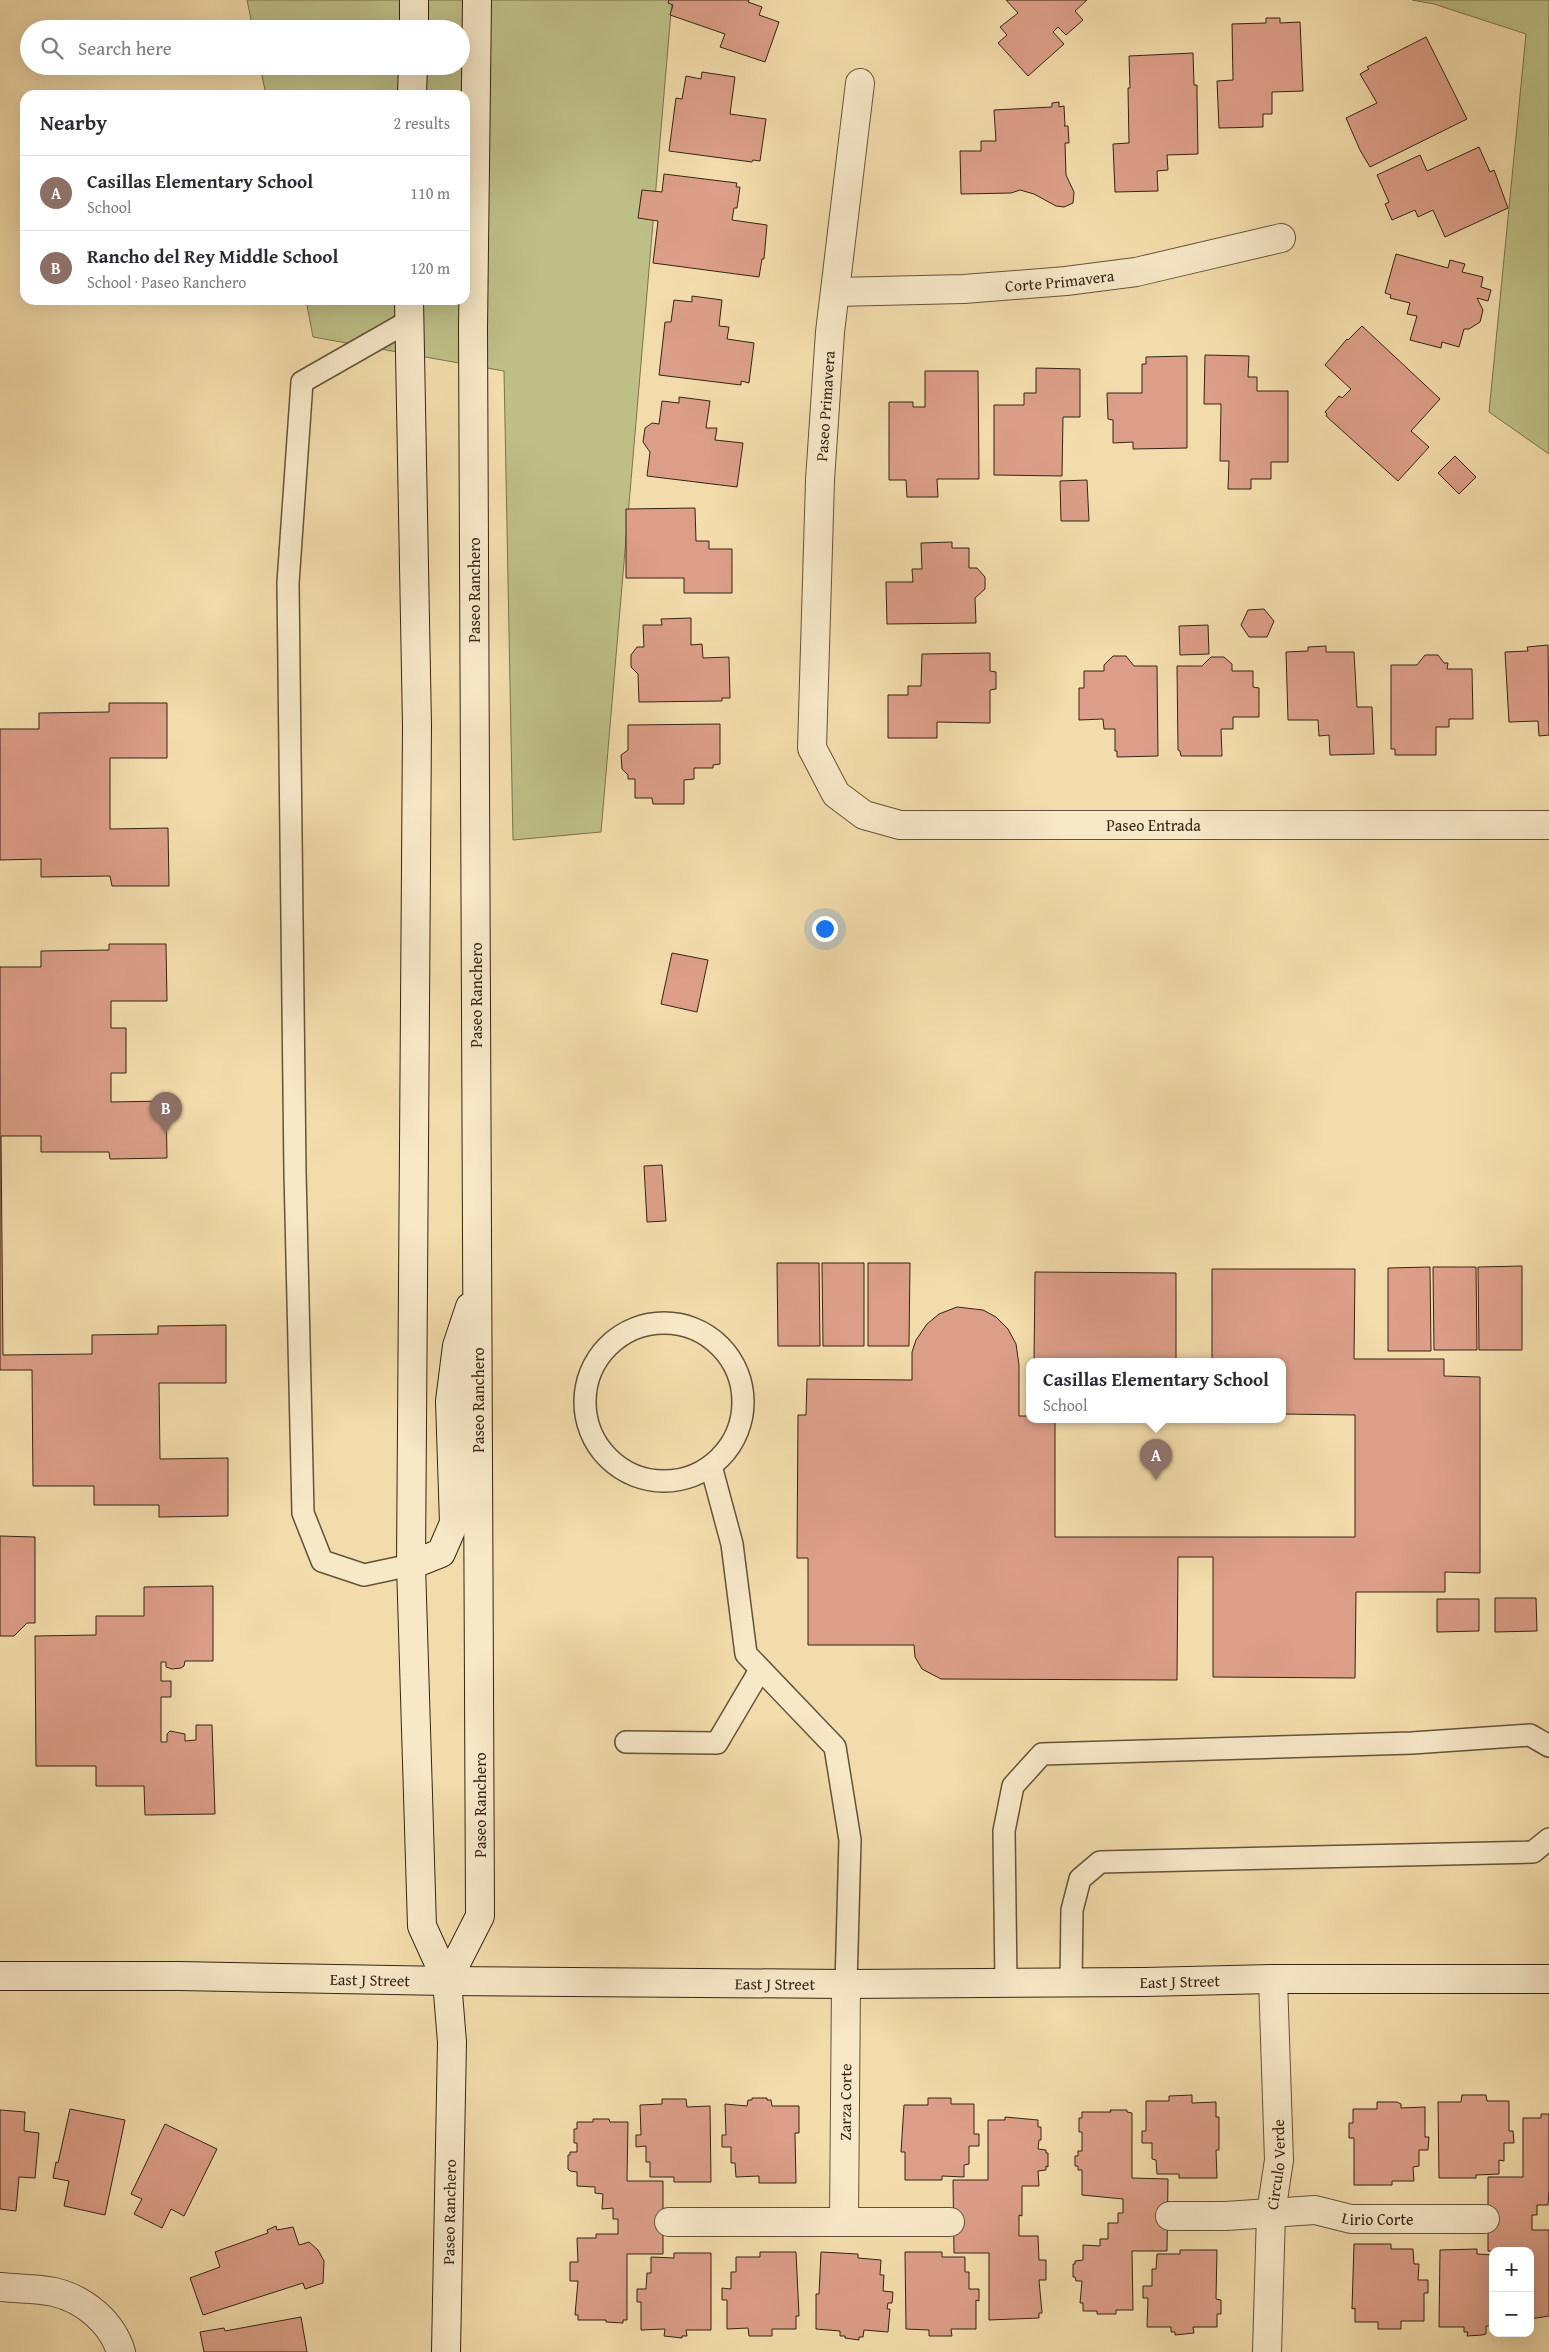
<!DOCTYPE html>
<meta charset="utf-8">
<style>
body{margin:0;font-family:"Gentium Book Plus",serif;background:#f7f7f7;color:#2b2b33}
.controls{position:absolute;right:15px;bottom:15px;display:grid;overflow:hidden;border-radius:10px;box-shadow:0 5px 20px #0002}
.controls button{width:45px;height:45px;display:grid;place-items:center;padding:0;border:0;border-bottom:1px solid #e1e1e2;background:#fff;color:#2b2b33;font:25px sans-serif}
.you{position:absolute;left:824px;top:928px;width:18px;height:18px;margin:-12px;border:4px solid #fff;border-radius:50%;background:#1a73e8;box-shadow:0 0 0 8px #1a73e833}
.badge{display:grid;place-items:center;width:32px;height:32px;border-radius:50%;background:#8f2418;color:#fff;font-size:16px;font-weight:700}
.pin{position:absolute;translate:-50% -41px;filter:drop-shadow(0 1px 2px #0008)}
.pin::after{content:'';position:absolute;top:26px;width:18px;height:15px;background:inherit;clip-path:polygon(0 0,100% 0,50% 100%)}
.popup{position:absolute;left:1026px;top:1358px;width:260px;height:65px;box-sizing:border-box;display:grid;place-content:center;border-radius:10px;background:#fff;filter:drop-shadow(0 1px 4px #0005);font-size:16px;white-space:nowrap;color:#7c7c81}
.popup b{font-size:19px;color:#2b2b33}
.popup::after{content:'';position:absolute;left:50%;top:100%;margin-left:-10px;border:10px solid transparent;border-top-color:#fff}
.list{margin:0;padding:0;list-style:none}
h2{display:flex;justify-content:space-between;align-items:center;height:65px;margin:0;padding:0 20px;font-size:21px}
h2 small{font-size:16px;font-weight:400;color:#7c7c81}
.list li{display:grid;grid-template-columns:32px 1fr auto;gap:15px;align-items:center;box-sizing:border-box;height:75px;padding:0 20px;border-top:1px solid #e1e1e2}
.list b{display:block;font-size:19px;white-space:nowrap}
.list p{margin:0;font-size:16px;white-space:nowrap;color:#7c7c81}
.list em{font-size:16px;font-style:normal;color:#7c7c81}
.icon{flex:none;width:28px;height:28px;fill:none;stroke:currentColor;stroke-width:2;stroke-linecap:round;stroke-linejoin:round}
.map{position:relative;flex:none;width:1549px;height:2352px;overflow:hidden}
.search{position:absolute;background:#fff;box-shadow:0 5px 20px #0002;left:20px;top:20px;width:450px;height:55px;display:flex;align-items:center;gap:12px;box-sizing:border-box;padding:0 18px;border-radius:28px;color:#7c7c81;font-size:19px}
.panel{position:absolute;background:#fff;box-shadow:0 5px 20px #0002;left:20px;top:90px;width:450px;height:215px;border-radius:15px}
.map>svg:first-child{display:block}
</style>
<div class="map">
<svg width="1549" height="2352" viewBox="0 0 1549 2352">
<rect width="100%" height="100%" fill="#f3dcab"/>
<filter id="stains"><feTurbulence type="fractalNoise" baseFrequency=".004" numOctaves="4"/><feColorMatrix values="0 0 0 0 .2 0 0 0 0 .09 0 0 0 0 .02 0 0 0 .5 -.17"/></filter>
<radialGradient id="worn" r=".72"><stop offset=".6" stop-color="#630" stop-opacity="0"/><stop offset="1" stop-color="#630" stop-opacity=".3"/></radialGradient>
<path fill="#bebf87" stroke="#79724e" d="M247 0H672L601 832 513 840 504 371 313 337 306 300H465V95H266L260 66H461V29H253Z
M1412 0H1549V454L1489 412 1526 34 1434 4Z"/>
<path fill="#dc9e88" stroke="#342515" d="M669 0H749L748 2 762 7 759 15 779 22 765 62 720 47 725 34 670 15 673 5 668 3Z
M1006 0H1087L1075 11 1083 20 1066 35 1058 27 1053 32 1064 44 1028 76 998 43 1007 35 1000 27 1018 13Z
M1266 18H1280V23L1300 22 1303 91 1272 92V114H1263V127L1219 128 1217 81 1233 80 1232 24 1266 23Z
M1426 37 1467 119 1370 167 1360 150 1346 118 1377 103 1360 74 1369 69 1367 67Z
M1193 53 1194 85H1197V95L1198 154 1167 155 1168 170 1157 171 1158 191 1115 192 1113 144 1129 143 1128 88H1130L1129 56Z
M702 72 735 77 730 114 766 119 760 161 753 160 752 162 669 151 676 98 682 99 686 76 701 79Z
M1059 102V107L1064 106 1065 125 1064 126H1068L1069 143H1065L1066 175 1074 192 1073 203 1064 207 1056 206 1034 194 1020 190 1011 193 961 194 960 151H981V141H996L994 110 1052 107V103Z
M1479 147 1490 172 1494 170 1508 208 1445 237 1433 210 1418 217 1415 210 1392 220 1385 204 1389 202 1377 175 1420 155 1427 171Z
M664 174 737 183 736 187H740L737 208H734L732 220 767 225 764 259H762L759 277 653 263 658 221 638 218 642 190 662 192Z
M1396 254 1448 268 1450 260 1465 264 1462 272 1483 277 1481 287 1491 290 1488 301 1477 298 1483 310 1480 322 1469 329H1464L1459 347 1442 342 1441 348 1410 340 1417 316 1407 314 1410 303 1390 298 1391 295 1385 293Z
M692 296 722 300 719 326 729 327 727 339 754 343 749 383 741 381V385L659 375 665 322H671L674 300 692 302Z
M1362 326 1440 399 1411 431 1429 447 1398 481 1326 416 1327 414 1325 412 1339 396 1342 398 1351 389 1325 365 1347 339 1348 340Z
M1205 355 1249 356 1248 377H1257V391H1288V462H1271V479H1251V489H1228L1229 461H1220L1221 404H1204Z
M1187 356V448L1133 449V442L1113 443V420L1108 419 1107 393H1142V364H1146V357Z
M1036 368 1080 369V417H1063L1062 476 994 475V405H1024V393H1036Z
M925 371H978L979 479H937L938 497H907L906 480H889V402H913V407H925Z
M679 397 710 401 706 428H717L715 440 743 443 737 487 647 476 650 452 643 442 645 428 652 423 659 424 662 401 679 403Z
M1455 456 1476 477 1459 494 1438 473Z
M1087 480 1089 521H1061L1060 481Z
M695 508 696 541H709V549H732V593H684V578H626V509Z
M952 542V548H969V568H977L985 577V589L975 598 976 623 887 624 886 582H913L912 569H922L921 543Z
M1264 609 1274 621 1267 637H1249L1241 625 1248 610Z
M691 618V645L702 644 703 658 729 657 730 698H722V701L639 702 638 674 631 667V655L637 647H644L643 625H662L661 619Z
M1208 625 1209 654 1180 655 1179 626Z
M1548 645 1549 735 1539 736 1538 721 1509 722 1505 652 1528 651 1527 647Z
M1326 646V652H1354L1357 707H1372L1374 754 1330 755 1329 735 1319 736 1318 720H1288L1286 652 1308 651V647Z
M990 653V671L996 672V689L990 690V723L937 722V738H888V695H908V686H921L922 654Z
M1425 655H1438L1444 663H1448L1447 669H1472L1473 719H1449V727H1436V755H1395V749H1391V665H1417Z
M1113 656H1126L1134 666H1157L1158 756 1117 757V751H1115V729H1104L1103 719 1079 720V688H1084V671H1104V665Z
M1211 657H1224L1232 664V671H1253V687L1259 688V717H1233V729H1221L1222 756H1181L1180 751 1178 750 1177 666H1202Z
M109 703H167V758H110V829L168 828 169 886H112L110 876 41 877V859L0 860V729H39V713L109 712Z
M720 724V764L713 765V768H694V779L684 780V804H653L652 798H635V779H628V775L622 769 621 755 628 750V725Z
M109 944H166L167 1001H111V1028H126V1073H111V1102L166 1101 167 1158 110 1159 109 1152H41V1136H1L3 1355 92 1354V1335L158 1334V1326L226 1325V1383H159L160 1459 228 1458V1516L159 1517V1505H94V1486H33L32 1370H0V967H41V951L109 950Z
M672 953 708 960 697 1012 661 1004Z
M662 1165 666 1221 647 1222 644 1166Z
M777 1263H819L820 1346H778Z
M822 1263H864V1346H823Z
M868 1263H910L909 1346H868Z
M1522 1266V1350H1479L1478 1267Z
M1430 1267 1431 1351H1388V1268Z
M1433 1267H1476L1477 1350H1434Z
M1212 1269H1355L1354 1359H1444V1376L1480 1377V1573L1445 1572V1592H1356L1355 1678 1213 1677V1557H1178L1177 1680 941 1679 922 1669 915 1657 914 1645H808V1558H797L798 1415H806L807 1379 912 1380V1352L916 1340 927 1324 939 1314 957 1307 983 1310 996 1317 1008 1329 1016 1344 1019 1365V1416H1030V1419H1055V1537H1355V1415L1282 1414V1361H1212Z
M1035 1272 1176 1273V1361H1034Z
M0 1536 35 1537V1623H27L14 1636H0Z
M213 1586V1661H185L184 1666 181 1668 172 1669 166 1667V1662H161V1681H171V1697H161V1742H167V1734L170 1731 185 1734V1741L196 1740V1725H212L215 1814 145 1815 144 1786H96V1766H36L35 1636 96 1635V1616H144V1587Z
M1495 1598H1536L1537 1631 1495 1632Z
M1437 1599H1479V1631L1437 1632Z
M1192 2095V2103L1216 2102V2117H1219V2150H1216L1217 2178H1179V2174H1157L1156 2160 1152 2159V2143H1142V2131H1146V2101H1169V2096Z
M1462 2095H1486L1487 2101H1509V2131H1513L1514 2143H1504V2161L1499 2160V2174L1476 2175V2178H1439L1438 2102H1461Z
M752 2098H767V2100H771L772 2106H799V2133H795L796 2183H759V2176L736 2177 735 2163H731V2147H722V2135H726L725 2104 747 2106 748 2100H752Z
M928 2098H951V2104H974V2134H979V2146H969V2164L964 2165V2177L942 2176V2180H905V2152H901L904 2105H928Z
M662 2099H686L687 2107 710 2106 711 2182H674V2177H650V2162H646V2146L636 2147V2135H641L640 2105 662 2104Z
M1377 2102H1397L1401 2104V2108L1425 2107V2137H1429L1428 2150H1419V2166L1413 2167 1414 2181H1392V2185H1354V2138H1349V2123H1353V2109H1377Z
M70 2109 125 2120 105 2215 64 2206 69 2181 53 2178 56 2162 58 2163Z
M0 2110 25 2112 24 2131 39 2133 35 2178 19 2177 16 2211 0 2209Z
M1110 2110H1127V2112L1132 2113V2178L1168 2179 1167 2251H1132L1133 2310H1116V2314H1097V2311H1083V2303H1080L1082 2281H1076L1075 2277H1073V2264H1075V2261L1083 2260V2245L1100 2246V2239H1108V2223H1118V2213H1123V2199L1082 2195V2170H1078V2166H1075V2156H1078V2151H1082V2132H1079V2118H1082V2112H1111Z
M1541 2114H1549V2190L1548 2205H1537V2215H1532V2230H1549V2316L1530 2319V2251H1488V2177H1523V2118H1541Z
M1005 2117 1038 2120V2127H1041V2140H1039L1038 2149 1046 2150V2153H1048V2167L1046 2166V2170L1038 2171 1039 2186H1022V2216L1019 2215V2236H1038L1039 2260H1046V2280H1039L1042 2313H1039V2318L989 2320V2253H954L953 2180H988V2120H1005Z
M593 2119H609L610 2122H628L627 2181H663V2254H627V2320H623V2323L606 2322V2320H578V2315H575L578 2281H570V2262H578L577 2238H596V2234H618V2219H613V2208L602 2209 603 2194 595 2193V2187L577 2186V2172L570 2171 568 2169V2155H570V2152H577V2143H574V2129H577V2122H593Z
M165 2124 217 2149 184 2216 171 2209 162 2228 134 2214 142 2199 131 2194Z
M276 2226 277 2230 293 2227 299 2245 309 2242 318 2250 324 2261 323 2283 305 2289 303 2283 203 2315 190 2278 220 2267 215 2252 268 2233 267 2230Z
M1354 2244H1391V2249H1413L1414 2264H1419L1418 2280H1428V2293H1424V2321H1401V2329H1378V2322H1355V2308L1352 2309Z
M1477 2249V2254L1493 2255V2326H1486V2334L1482 2335 1467 2336 1468 2332H1464V2327H1439L1440 2250Z
M1180 2250H1217L1216 2299 1221 2300V2314H1217V2327H1193L1194 2333 1175 2335V2332H1171V2327H1147L1148 2298H1143V2286H1152V2269H1156L1157 2254H1180Z
M760 2252H796L799 2316H796V2329H772V2336H749L748 2328 727 2329V2300H722V2288L731 2289V2272H736V2257H760Z
M821 2252 858 2254V2258L881 2260 880 2275H884L883 2291 893 2292 892 2303H888L887 2309H890L888 2332 864 2330 863 2337H859V2340L845 2338V2336H840V2331L816 2329V2294H819Z
M905 2252H942V2257H965V2272H969V2289H979V2301L976 2300V2329H951L952 2336H929V2330L906 2329Z
M674 2253H711V2330H686L687 2336H682V2338L664 2336 665 2329 641 2330V2302H637V2289H646L647 2273H651V2257L674 2258Z
M301 2317 307 2352H204L200 2332 224 2328 225 2331Z"/>
<g fill="none" stroke-linecap="round" stroke-linejoin="round">
<g stroke="#64533a" stroke-width="24">
<path id="lane" d="M409 321 302 382 288 583 295 1172 303 1513 322 1561 364 1575 411 1565
M585 1402a79 79 0 1 1 158 0a79 79 0 1 1-158 0Z
M711 1466 732 1544 746 1654 835 1747 850 1840 846 1984
M626 1742 717 1743 760 1670
M1006 1983 1004 1831 1013 1786 1042 1754 1412 1743 1530 1735 1549 1746
M1071 1983 1072 1910 1080 1879 1100 1862 1533 1852 1549 1839"/>
</g>
<g stroke="#64533a" stroke-width="30">
<g id="street">
<path id="s1" d="M860 83 830 332 820 480 812 748 836 794 864 815 900 825H1549"/>
<path id="s2" d="M835 292 964 289 1066 281 1136 272 1281 238"/>
<path id="s3" d="M1170 2216H1226L1315 2210 1351 2219H1485"/>
<path id="s4" d="M844 2221 846 1984"/>
<path d="M669 2222H950"/>
<path d="M0 2287C18 2289 37 2288 54 2292 84 2299 112 2322 121 2352"/>
<path id="s5" d="M1267 2352 1271 2213 1279 2160 1273 1979"/>
</g>
</g>
<g stroke="#342515" stroke-width="30">
<g id="secondary">
<path d="M414 29V0"/>
<path d="M412 95 413 66"/>
<path d="M409 300 417 726 411 1565 422 1926 447 1981 452 2042 446 2352"/>
<path d="M411 1565 441 1553 454 1523 450 1401 457 1346 470 1307"/>
<path id="s6" d="M0 1976H179L447 1981 846 1984 1144 1982 1273 1979H1549"/>
<path d="M447 1981 480 1916 473 328 477 0"/>
</g>
</g>
<use href="#lane" stroke="#f7e8c8" stroke-width="21"/>
<use href="#street" stroke="#f7e8c8" stroke-width="28"/>
<use href="#secondary" stroke="#f7e8c8" stroke-width="28"/>
</g>
<g text-anchor="middle" stroke-width="4" stroke-linejoin="round" paint-order="stroke">
<g font-size="16" fill="#342515" stroke="#f7e8c8">
<text dy="6" stroke="none"><textPath href="#s2" startOffset="225">Corte Primavera</textPath></text>
<text transform="translate(825 406) rotate(-86)" y="6">Paseo Primavera</text>
<text transform="translate(474 590) rotate(-90)" y="6">Paseo Ranchero</text>
<text dy="6" stroke="none"><textPath href="#s1" startOffset="1045">Paseo Entrada</textPath></text>
<text transform="translate(476 995) rotate(-90)" y="6">Paseo Ranchero</text>
<text transform="translate(478 1400) rotate(-90)" y="6">Paseo Ranchero</text>
<text transform="translate(480 1805) rotate(-90)" y="6">Paseo Ranchero</text>
<text dy="6" stroke="none"><textPath href="#s6" startOffset="370">East J Street</textPath></text>
<text dy="6" stroke="none"><textPath href="#s6" startOffset="1180">East J Street</textPath></text>
<text dy="6" stroke="none"><textPath href="#s6" startOffset="775">East J Street</textPath></text>
<text dy="6" stroke="none"><textPath href="#s4" startOffset="119">Zarza Corte</textPath></text>
<text dy="6" stroke="none"><textPath href="#s5" startOffset="188">Circulo Verde</textPath></text>
<text transform="translate(449 2212) rotate(-89)" y="6">Paseo Ranchero</text>
<text dy="6" stroke="none"><textPath href="#s3" startOffset="209">Lirio Corte</textPath></text>
</g>
</g>
<rect width="100%" height="100%" filter="url(#stains)"/>
<rect width="100%" height="100%" fill="url(#worn)"/>
</svg>
<div class="controls">
<button>+</button>
<button>−</button>
</div>
<div class="you"></div>
<div class="pin badge" style="left:1156px;top:1480px;background:#8d6e63">A</div>
<div class="popup"><b>Casillas Elementary School</b>School</div>
<div class="pin badge" style="left:166px;top:1133px;background:#8d6e63">B</div>
<div class="search"><svg class="icon" aria-label="search" viewBox="0 0 24 24"><circle cx="10" cy="10" r="6"/><path d="M15 15l6 6"/></svg>Search here</div>
<section class="panel">
<h2>Nearby<small>2 results</small></h2>
<ul class="list">
<li><span class="badge" style="background:#8d6e63">A</span><div><b>Casillas Elementary School</b><p>School</p></div><em>110 m</em></li>
<li><span class="badge" style="background:#8d6e63">B</span><div><b>Rancho del Rey Middle School</b><p>School · Paseo Ranchero</p></div><em>120 m</em></li>
</ul>
</section>
</div>
